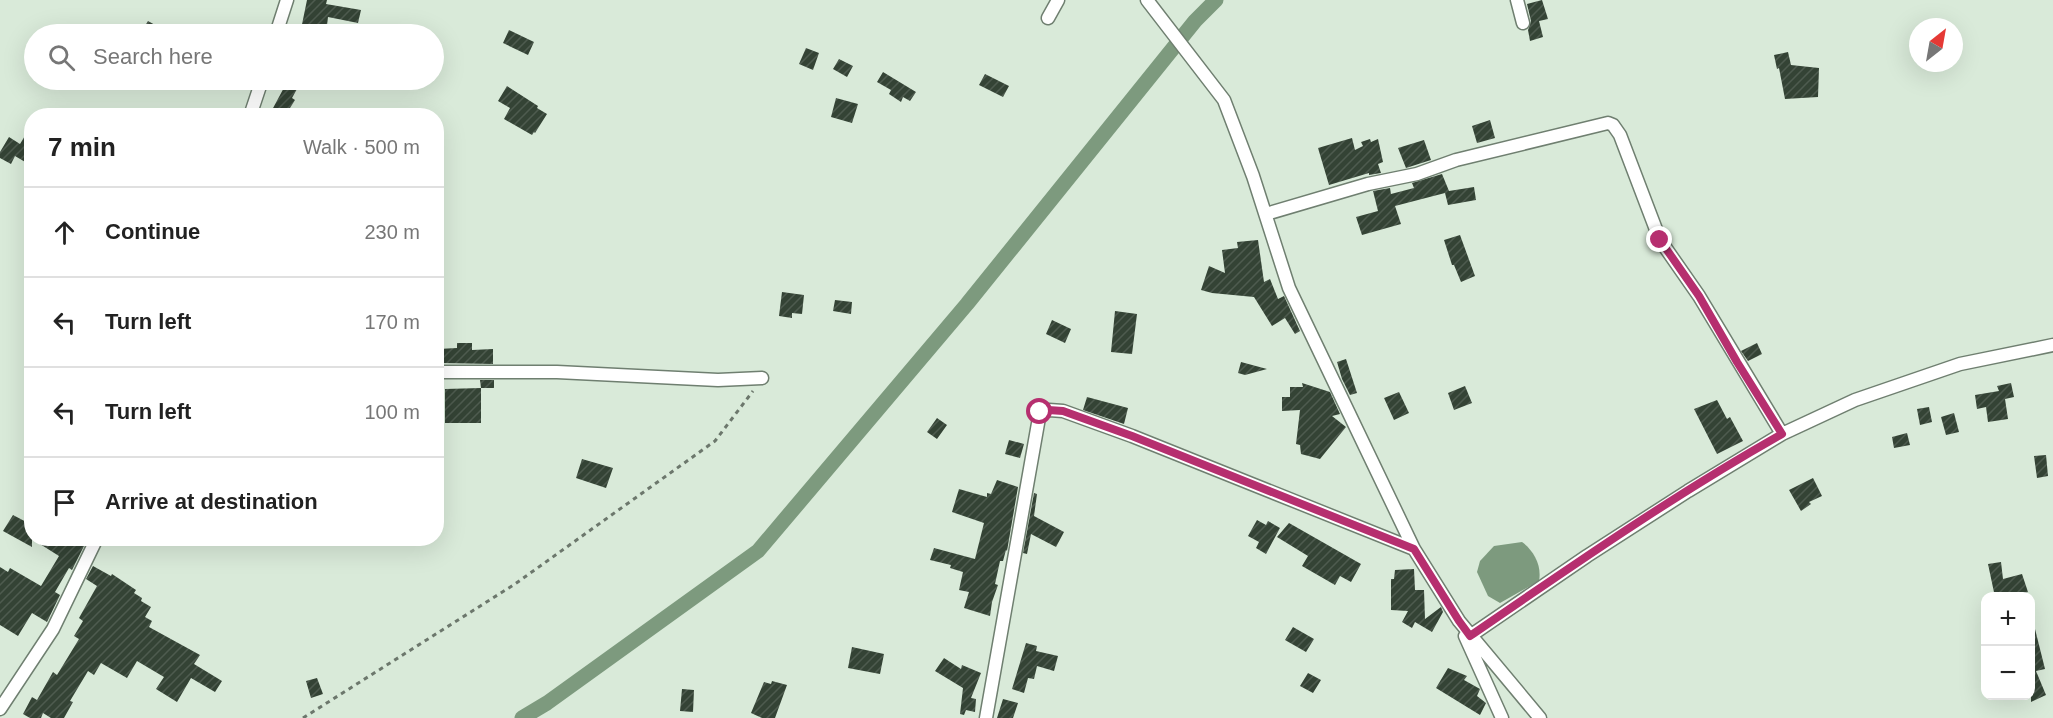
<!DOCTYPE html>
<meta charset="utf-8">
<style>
body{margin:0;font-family:Helvetica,sans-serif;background:#f2f2f2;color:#222}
.controls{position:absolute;right:18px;bottom:18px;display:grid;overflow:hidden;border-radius:12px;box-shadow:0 6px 24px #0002}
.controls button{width:54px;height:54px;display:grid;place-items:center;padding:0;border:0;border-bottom:2px solid #e0e0e0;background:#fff;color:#222;font:30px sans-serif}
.compass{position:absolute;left:1909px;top:18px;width:54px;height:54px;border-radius:50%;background:#fff;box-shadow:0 6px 24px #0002;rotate:31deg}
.stop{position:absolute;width:18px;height:18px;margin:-14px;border:4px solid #b62f6f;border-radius:50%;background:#fff}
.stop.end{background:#b62f6f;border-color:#fff;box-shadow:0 2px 6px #0008}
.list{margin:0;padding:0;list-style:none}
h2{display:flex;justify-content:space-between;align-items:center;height:78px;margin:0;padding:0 24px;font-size:26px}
h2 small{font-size:20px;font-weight:400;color:#767676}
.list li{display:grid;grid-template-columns:39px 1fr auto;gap:18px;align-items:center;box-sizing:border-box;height:90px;padding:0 24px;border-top:2px solid #e0e0e0}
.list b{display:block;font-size:22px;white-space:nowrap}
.list em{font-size:20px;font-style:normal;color:#767676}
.icon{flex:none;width:33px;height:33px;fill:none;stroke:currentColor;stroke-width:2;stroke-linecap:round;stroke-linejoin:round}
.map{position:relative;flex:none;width:2053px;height:718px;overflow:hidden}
.search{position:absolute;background:#fff;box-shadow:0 6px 24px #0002;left:24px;top:24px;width:420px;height:66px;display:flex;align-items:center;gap:15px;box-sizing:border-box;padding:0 21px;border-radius:33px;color:#767676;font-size:22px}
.panel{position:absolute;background:#fff;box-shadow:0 6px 24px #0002;left:24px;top:108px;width:420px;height:438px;border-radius:24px}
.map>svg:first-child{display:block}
</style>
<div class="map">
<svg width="2053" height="718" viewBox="0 0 2053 718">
<defs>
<pattern id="building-hatch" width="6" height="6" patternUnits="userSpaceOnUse" patternTransform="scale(1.5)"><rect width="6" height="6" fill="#344335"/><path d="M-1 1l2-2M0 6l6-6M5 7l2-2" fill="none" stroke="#4e5b4f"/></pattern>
</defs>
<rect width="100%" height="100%" fill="#d9ead9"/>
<path fill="#7d9a7e" d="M1522 542C1534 551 1542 566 1539 581L1500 603 1488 596 1477 572 1480 561 1494 546Z"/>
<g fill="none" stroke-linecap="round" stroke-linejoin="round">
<path stroke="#7d9a7e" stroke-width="15" d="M522 718 547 703 758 551 967 304 1195 21 1216 0"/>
</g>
<path fill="url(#building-hatch)" d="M307 0H327L326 4 361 10 358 23 328 17 326 34H300Z
M1542 0 1548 19 1539 21 1543 37 1530 41 1528 30 1531 21 1527 4Z
M148 21 171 34H140Z
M509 30 534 42 528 55 503 43Z
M806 48 819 53 813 70 799 64Z
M1788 52 1791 65 1819 68 1818 97 1785 99 1779 68 1777 69 1774 55Z
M839 59 853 66 847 77 833 69Z
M883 72 916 92 910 101 903 97 901 102 889 94 891 90 877 82Z
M985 74 1009 86 1003 97 979 85Z
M287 82 297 89 292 98 295 100 285 116H281L272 110Z
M507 86 538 106 537 108 547 114 535 133 534 132 532 135 504 119 510 108 498 101Z
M836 98 858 104 852 123 831 117Z
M1490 120 1495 138 1477 143 1472 126Z
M32 124V166L15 156 11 164 0 158V152L9 137 20 144Z
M1352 138 1355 150 1363 146 1361 142 1370 139 1371 142 1378 139 1383 162 1378 164 1381 173 1369 175V173L1329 185 1318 148Z
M1424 140 1431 160 1406 168 1398 148Z
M1442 174 1449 191 1474 187 1476 200 1448 205 1445 193 1395 206 1401 224 1362 235 1356 217 1378 211 1373 191 1390 188 1391 194 1414 188 1412 183Z
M1460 235 1475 276 1461 282 1454 265H1452L1444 240Z
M1258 240 1264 282 1270 279 1278 299 1284 296 1300 331 1295 334 1285 318 1272 326 1254 297 1212 293 1201 290 1209 266 1225 273 1222 250 1238 248 1237 242Z
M782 292 804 295 802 314 792 313V318L779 316Z
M835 300 852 302 851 314 833 311Z
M1115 311 1137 314 1132 354 1111 352Z
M1052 320 1071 329 1065 343 1046 334Z
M457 343H472V350L493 349V364L439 363 438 349 457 348Z
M1757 343 1762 354 1748 361 1741 351Z
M1346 359 1357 393 1350 395 1342 379 1337 362Z
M1241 362 1267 369 1245 375 1238 373Z
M480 380H494V388H481V423H445V389L481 388Z
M1302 383 1330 392 1340 414 1332 416 1346 427 1320 459 1301 454 1300 445 1296 444 1300 410 1282 411V397H1290V387H1303Z
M2011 383 2014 397 2005 399 2008 419 1988 422 1986 407 1977 409 1975 395 1999 391 1997 386Z
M1465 386 1472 403 1454 410 1448 393Z
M1399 392 1409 413 1394 420 1384 398Z
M1087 397 1128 408 1124 424 1083 410Z
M1717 400 1727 419 1730 417 1743 441 1717 454 1694 409Z
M1929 407 1932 422 1920 425 1917 409Z
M1954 413 1959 432 1946 435 1941 417Z
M937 418 947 425 937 439 927 432Z
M1907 433 1910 445 1894 448 1892 437Z
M1009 440 1024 444 1020 458 1005 454Z
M2046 455 2048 476 2037 478 2034 456Z
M582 459 613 468 606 488 576 478Z
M1813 478 1822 496 1809 502 1811 504 1801 511 1789 490Z
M997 480 1018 487 1007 551 1006 550 1003 561H1000L995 584 998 585 992 602 990 616 964 608 969 592 959 590 963 572 950 568 951 565 930 560 934 548 975 559 984 523 952 512 959 489 987 497V493L991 494Z
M1034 493 1037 494 1034 516 1064 532 1056 547 1031 534 1027 554 1023 553Z
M13 515 32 525V538H88L72 570 69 568 55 592 60 595 47 622 32 613 18 636 0 625V567L8 572 10 568 41 586 59 556 32 539V547L3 531Z
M1257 520 1266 525 1268 521 1280 528 1266 554 1256 548 1259 542 1248 536Z
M1289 523 1361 564 1351 582 1340 576 1335 585 1302 566 1308 556 1277 537Z
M2001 562 2003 579 2022 574 2028 592 2010 597H1995L1988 564Z
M93 566 111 576 112 574 136 590 134 593 142 598 141 601 151 607 145 617 152 621 149 627 200 655 194 664 222 681 215 692 191 678 177 702 156 689 164 677 137 661 127 678 101 663 94 675 88 671 70 701 73 702 64 718H51L43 713 41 718H30L23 714 32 697 37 700 53 672 57 675 79 639 74 636 83 621 79 618 97 586 86 579Z
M1414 569 1415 590H1424L1425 619 1441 607 1443 612 1432 632 1415 622 1412 628 1402 622 1408 611 1391 610V579H1394L1395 570Z
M1293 627 1314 639 1306 652 1285 640Z
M2035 629 2045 669 2036 671 2046 695 2031 702V630Z
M1026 643 1037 646 1036 651 1058 656 1054 671 1037 666 1034 679 1028 678 1024 693 1012 689Z
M852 647 884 654 880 674 848 668Z
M944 658 961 669 962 665 981 673 971 698 976 699 975 712 966 710 964 715 960 714 963 688 935 671Z
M1448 668 1467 676 1464 680 1480 689 1477 696 1486 703 1480 715 1436 688Z
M1308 673 1321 680 1313 693 1300 686Z
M317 678 323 694 311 698 306 681Z
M772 681 787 685 775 718H762L751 713 764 682 771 684Z
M682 689 694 690 693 712 680 711Z
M1003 699 1018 703 1013 718H997Z"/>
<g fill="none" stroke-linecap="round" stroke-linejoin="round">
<g stroke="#6f7f70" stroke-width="15">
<path id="minor" d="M1147 0 1224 100 1253 176 1289 288 1414 549 1459 621 1540 718
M1517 0 1523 23
M1048 18 1058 0
M276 34 287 0
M250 116 262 80
M1266 214 1368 184 1417 174 1456 160 1608 123 1613 125 1620 135 1660 240 1699 296 1782 434
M436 372H557L718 380 762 378
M1465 636 1502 718
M1470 636 1587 556 1688 491 1782 434 1855 400 1960 364 2053 345
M0 709 53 629 97 538
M986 718 1040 412 1049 410 1063 411 1132 436 1414 549"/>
</g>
<path stroke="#6c776c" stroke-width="3" stroke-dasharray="4.5 4.5" stroke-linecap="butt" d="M303 718 515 584 715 441 753 391"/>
<use href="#minor" stroke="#fff" stroke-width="12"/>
</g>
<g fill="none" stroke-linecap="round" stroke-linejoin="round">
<path stroke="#b62f6f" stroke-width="8" d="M1040 412 1048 410 1063 411 1132 436 1414 549 1459 621 1470 636C1572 566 1674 495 1782 434L1737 362 1699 296 1660 240"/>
</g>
</svg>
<div class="controls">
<button>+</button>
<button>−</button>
</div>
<svg class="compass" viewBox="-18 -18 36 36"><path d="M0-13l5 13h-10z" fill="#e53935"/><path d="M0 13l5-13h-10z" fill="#767676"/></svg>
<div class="stop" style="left:1040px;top:412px"></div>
<div class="stop end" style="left:1660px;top:240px"></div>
<div class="search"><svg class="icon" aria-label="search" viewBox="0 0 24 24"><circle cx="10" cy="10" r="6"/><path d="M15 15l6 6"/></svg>Search here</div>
<section class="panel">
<h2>7 min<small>Walk · 500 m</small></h2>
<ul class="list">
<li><svg class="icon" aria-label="ahead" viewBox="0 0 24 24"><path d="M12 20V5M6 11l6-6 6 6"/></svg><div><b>Continue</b></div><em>230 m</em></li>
<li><svg class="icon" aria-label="left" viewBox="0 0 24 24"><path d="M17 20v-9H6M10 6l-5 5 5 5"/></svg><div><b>Turn left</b></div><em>170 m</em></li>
<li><svg class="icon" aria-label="left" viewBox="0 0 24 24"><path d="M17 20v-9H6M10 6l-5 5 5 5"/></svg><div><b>Turn left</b></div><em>100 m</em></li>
<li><svg class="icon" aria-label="arrive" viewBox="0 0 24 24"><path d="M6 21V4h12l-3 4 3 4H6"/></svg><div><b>Arrive at destination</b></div></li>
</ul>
</section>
</div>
